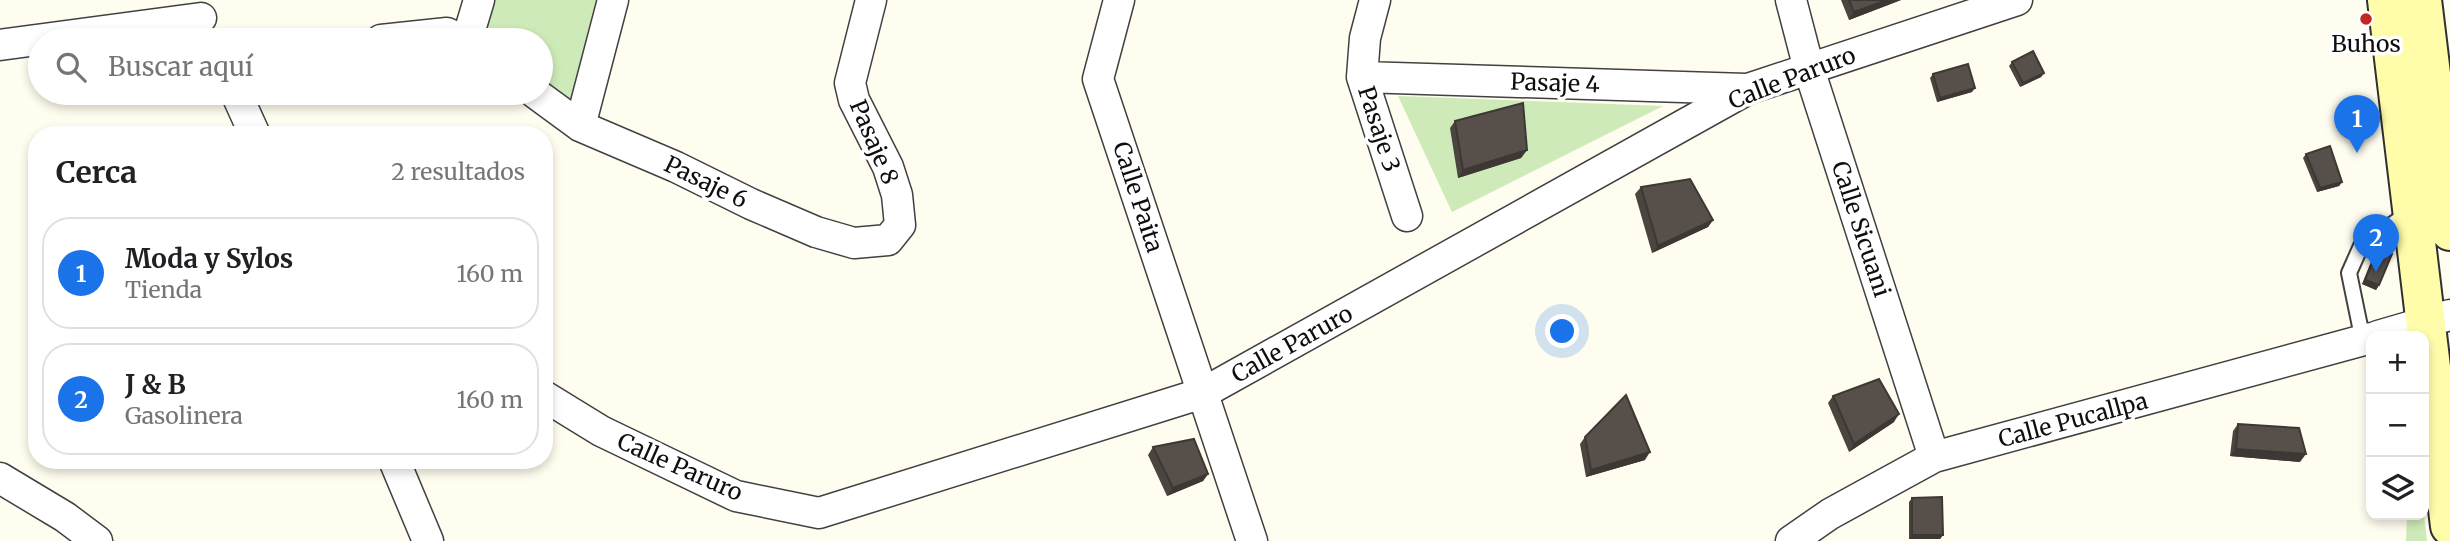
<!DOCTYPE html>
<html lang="es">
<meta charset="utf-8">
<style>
body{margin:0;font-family:Merriweather,serif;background:#f2f2f2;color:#202124}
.controls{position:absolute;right:21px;bottom:21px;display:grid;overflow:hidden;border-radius:14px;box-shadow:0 4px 10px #0003}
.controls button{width:63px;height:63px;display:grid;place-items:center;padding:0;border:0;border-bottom:2px solid #e0e0e0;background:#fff;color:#202124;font:35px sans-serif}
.you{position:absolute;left:1563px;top:332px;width:24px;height:24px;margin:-18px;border:5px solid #fff;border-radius:50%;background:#1a73e8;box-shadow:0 0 0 10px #1a73e833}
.badge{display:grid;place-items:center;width:46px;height:46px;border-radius:50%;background:#1a73e8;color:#fff;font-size:23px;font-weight:700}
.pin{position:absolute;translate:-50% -58px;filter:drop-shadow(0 2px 4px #0008)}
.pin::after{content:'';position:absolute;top:37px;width:24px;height:21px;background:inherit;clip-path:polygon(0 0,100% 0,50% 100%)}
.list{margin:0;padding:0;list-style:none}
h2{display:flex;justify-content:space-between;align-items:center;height:91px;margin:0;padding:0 28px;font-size:30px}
h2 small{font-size:23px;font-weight:400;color:#757577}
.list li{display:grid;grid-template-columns:46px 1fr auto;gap:21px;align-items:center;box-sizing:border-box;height:112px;margin:0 14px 14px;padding:0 14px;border:2px solid #e0e0e0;border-radius:28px}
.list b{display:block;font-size:26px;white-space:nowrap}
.list p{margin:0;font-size:23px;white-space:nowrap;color:#757577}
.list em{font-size:23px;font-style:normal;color:#757577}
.icon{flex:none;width:38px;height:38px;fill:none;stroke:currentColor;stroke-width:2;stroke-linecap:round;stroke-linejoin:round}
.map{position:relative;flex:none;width:2450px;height:541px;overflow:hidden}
.search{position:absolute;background:#fff;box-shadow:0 4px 10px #0003;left:28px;top:28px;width:525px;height:77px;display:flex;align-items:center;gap:18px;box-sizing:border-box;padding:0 24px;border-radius:38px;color:#757577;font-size:26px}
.panel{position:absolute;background:#fff;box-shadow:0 4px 10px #0003;left:28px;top:126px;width:525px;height:343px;border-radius:28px}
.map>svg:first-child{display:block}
</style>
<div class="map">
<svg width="2450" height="541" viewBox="0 0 2450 541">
<rect width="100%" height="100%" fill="#fffdef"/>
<path fill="#ceeab8" d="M492 0H601L575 108 541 83V40H488L486 23Z
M1398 96 1663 106 1452 212Z
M2424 514 2427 541H2406L2407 515Z"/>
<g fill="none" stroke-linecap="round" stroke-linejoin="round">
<g stroke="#414141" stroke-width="18">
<path id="service" d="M2363 341 2349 273 2361 246 2410 212"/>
</g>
<g stroke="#414141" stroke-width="33">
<path id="minor" d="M1119 0 1098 79 1252 541
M1375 0 1365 38 1362 77 1407 216
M1791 0 1809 69 1934 457
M381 40 447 33 460 40
M467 40 479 0
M0 45 201 18
M1362 77 1746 89
M236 93 255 135
M535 93 580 126 676 167 751 204 816 232 854 243 888 240 900 225 897 195 888 167 854 100 850 83 871 0
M580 126 613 0
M2378 336 2450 315
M544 396 601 431 736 496 819 513 1203 393 1748 89 2017 0
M394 460 428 541
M0 478 65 517 97 541
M1791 541 1830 514 1934 457 2371 338"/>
</g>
<g stroke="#303030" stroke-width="42">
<path id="secondary" d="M2387 0 2450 526
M2422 0 2450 231"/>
</g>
<use href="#service" stroke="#fff" stroke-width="14"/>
<use href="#minor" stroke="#fff" stroke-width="30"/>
<use href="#secondary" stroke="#fffcaa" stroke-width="38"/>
</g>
<path fill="#4b4540" d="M1841 0H1901L1849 20Z
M2012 62 2044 73 2041 77 2020 87 2009 66Z
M1933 74 1972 92 1937 102 1930 78Z
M1455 121 1527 150 1521 158 1458 178 1450 128Z
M2306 154 2342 182 2339 186 2317 192 2303 158Z
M1641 187 1713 220 1708 227 1652 253 1635 194Z
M2378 248 2379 285 2376 290 2362 284 2375 252Z
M1833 396 1894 422 1849 452 1828 403Z
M2238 424 2300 462 2230 456 2233 431Z
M1585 437 1645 460 1586 477 1580 444Z
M1153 447 1208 474 1203 481 1167 496 1148 455Z
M1912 498 1943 535 1940 539H1909V502Z"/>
<path fill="#3d3834" d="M1887 0H1901L1849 20 1854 12Z
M2044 73 2041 77 2020 87 2023 83Z
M1975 88 1972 92 1937 102 1940 98Z
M1527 150 1521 158 1458 178 1463 170Z
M2342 182 2339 186 2317 192 2320 188Z
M1713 220 1708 227 1652 253 1658 246Z
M2365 280 2379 285 2376 290 2362 284Z
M1899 414 1894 422 1849 452 1854 444Z
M2236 449 2306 454 2300 462 2230 456Z
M1650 452 1645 460 1586 477 1591 470Z
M1208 474 1203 481 1167 496 1173 488Z
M1912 535H1943L1940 539H1909Z"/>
<path fill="#57504a" stroke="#3d3834" stroke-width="2" d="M1849 0H1887L1854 12Z
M2033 51 2044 73 2023 83 2012 62Z
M1968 64 1975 88 1940 98 1933 74Z
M1523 103 1527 150 1463 170 1455 121Z
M2330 146 2342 182 2320 188 2306 154Z
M1690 179 1713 220 1658 246 1641 187Z
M2378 248 2392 254 2379 285 2365 280Z
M1879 379 1899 414 1854 444 1833 396Z
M1626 395 1650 452 1591 470 1585 437Z
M2238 424 2299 428 2306 454 2236 449Z
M1194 439 1208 474 1173 488 1153 447Z
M1942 497 1943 535H1912V498Z"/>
<circle fill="#c12723" stroke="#fff" stroke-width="2.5" cx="2366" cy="19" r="7"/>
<g text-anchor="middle" stroke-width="7" stroke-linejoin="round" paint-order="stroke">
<g font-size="23" fill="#0e0e0e" stroke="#fff">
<text x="2366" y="52">Buhos</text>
</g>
<g font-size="23" fill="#0e0e0e" stroke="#fff">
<text transform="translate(1792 78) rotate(-21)" y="8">Calle Paruro</text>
<text transform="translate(1555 83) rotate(2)" y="8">Pasaje 4</text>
<text transform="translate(1379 129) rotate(72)" y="8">Pasaje 3</text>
<text transform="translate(874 142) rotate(67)" y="8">Pasaje 8</text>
<text transform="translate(706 182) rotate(26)" y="8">Pasaje 6</text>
<text transform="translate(1138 197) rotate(72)" y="8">Calle Paita</text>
<text transform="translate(1861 229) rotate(72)" y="8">Calle Sicuani</text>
<text transform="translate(1292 344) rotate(-29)" y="8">Calle Paruro</text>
<text transform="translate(2073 420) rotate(-15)" y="8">Calle Pucallpa</text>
<text transform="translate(680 467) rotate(24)" y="8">Calle Paruro</text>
</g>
</g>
</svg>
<div class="controls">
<button>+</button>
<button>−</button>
<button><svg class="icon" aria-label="layers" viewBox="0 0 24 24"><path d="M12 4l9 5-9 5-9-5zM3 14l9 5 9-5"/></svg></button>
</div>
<div class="you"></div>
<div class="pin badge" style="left:2357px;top:153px">1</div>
<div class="pin badge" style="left:2376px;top:272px">2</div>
<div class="search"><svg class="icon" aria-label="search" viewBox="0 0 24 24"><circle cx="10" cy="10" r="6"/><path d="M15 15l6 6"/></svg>Buscar aquí</div>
<section class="panel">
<h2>Cerca<small>2 resultados</small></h2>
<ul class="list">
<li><span class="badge">1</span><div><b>Moda y Sylos</b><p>Tienda</p></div><em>160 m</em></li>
<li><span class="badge">2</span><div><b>J &amp; B</b><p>Gasolinera</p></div><em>160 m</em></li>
</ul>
</section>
</div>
